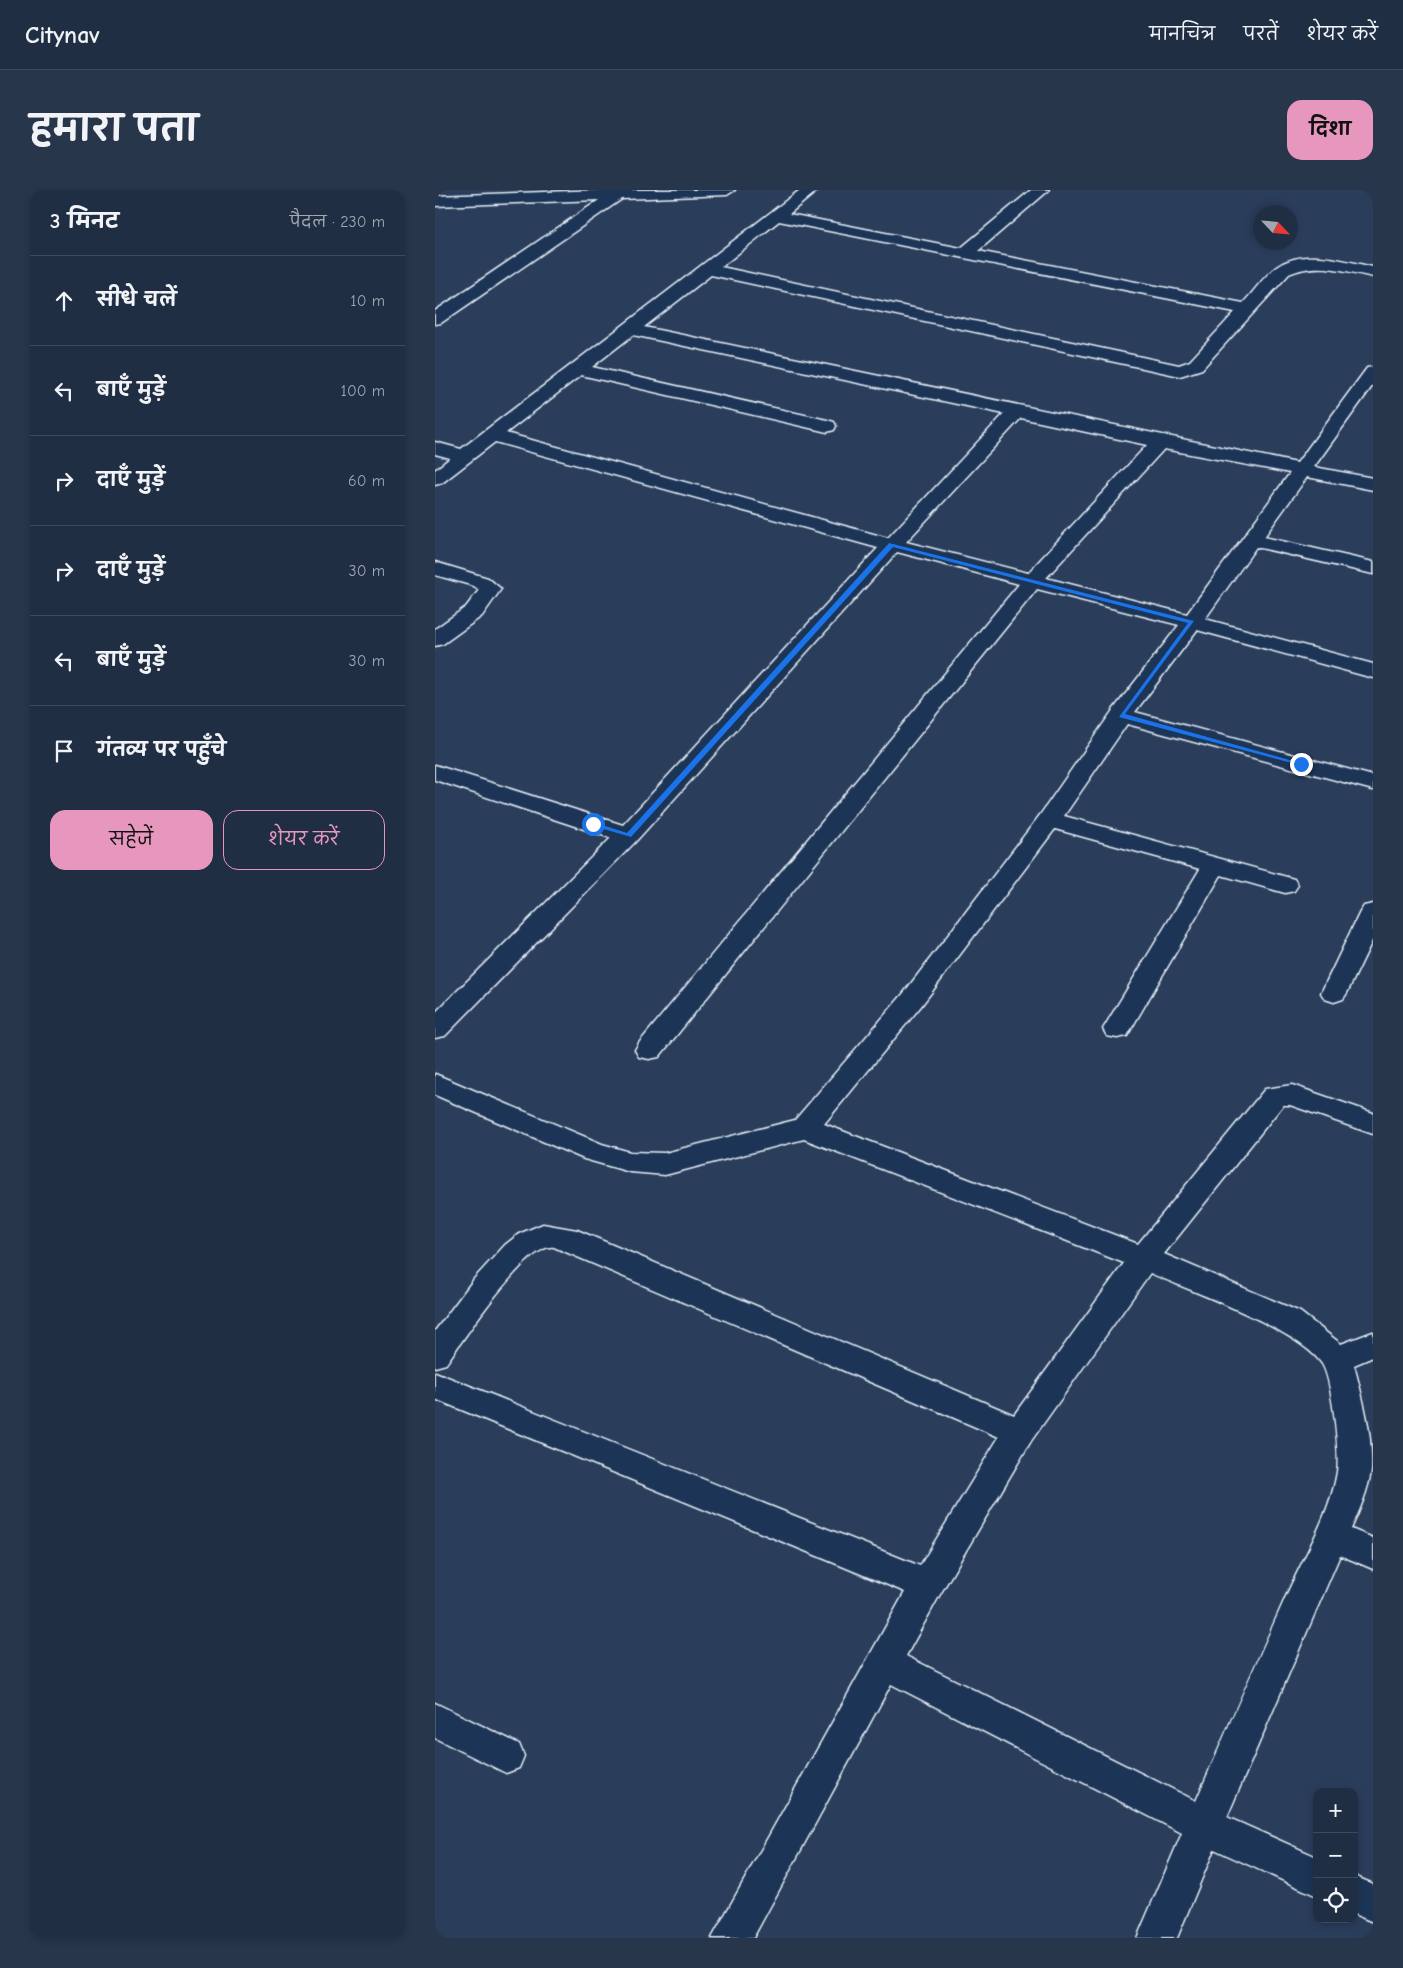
<!DOCTYPE html>
<html lang="hi">
<meta charset="utf-8">
<style>
body{margin:0;font-family:"Comic Neue","Playpen Sans Deva",sans-serif;background:#28364b;color:#f1f3f6}
.controls{position:absolute;right:15px;bottom:15px;display:grid;overflow:hidden;border-radius:10px;box-shadow:0 2px 8px #0003}
.controls button{width:45px;height:45px;display:grid;place-items:center;padding:0;border:0;border-bottom:1px solid #3d4a5d;background:#202e44;color:#f1f3f6;font:25px sans-serif}
.compass{position:absolute;left:818px;top:15px;width:45px;height:45px;border-radius:50%;background:#202e44;box-shadow:0 2px 8px #0003;rotate:116deg}
.stop{position:absolute;width:15px;height:15px;margin:-11px;border:4px solid #1a73e8;border-radius:50%;background:#fff}
.stop.end{background:#1a73e8;border-color:#fff;box-shadow:0 1px 5px #0008}
.list{margin:0;padding:0;list-style:none}
h2{display:flex;justify-content:space-between;align-items:center;height:65px;margin:0;padding:0 20px;font-size:21px}
h2 small{font-size:16px;font-weight:400;color:#a2a8b2}
.list li{display:grid;grid-template-columns:32px 1fr auto;gap:15px;align-items:center;box-sizing:border-box;height:90px;padding:0 20px;border-top:1px solid #3d4a5d}
.list b{display:block;font-size:19px;white-space:nowrap}
.list em{font-size:16px;font-style:normal;color:#a2a8b2}
.actions{display:flex;gap:10px;padding:15px 20px}
.actions a{flex:1;padding:11px 0;border:1px solid #e797bd;border-radius:15px;text-align:center;font-size:18px;color:#e797bd}
.actions .main{background:#e797bd;color:#111}
.icon{flex:none;width:28px;height:28px;fill:none;stroke:currentColor;stroke-width:2;stroke-linecap:round;stroke-linejoin:round}
.map{position:relative;flex:none;width:938px;height:1748px;overflow:hidden;border-radius:15px}
header{display:flex;align-items:center;gap:30px;box-sizing:border-box;height:70px;padding:0 25px;background:#202e44;border-bottom:1px solid #3d4a5d}
header strong{font-size:24px}
nav{display:flex;gap:28px;margin-inline-start:auto;font-size:18px}
.intro{display:flex;align-items:center;justify-content:space-between;box-sizing:border-box;height:120px;padding:0 30px}
h1{margin:0;font-size:35px}
.button{padding:12px 22px;border-radius:15px;background:#e797bd;color:#111;font-size:18px;font-weight:700}
main{display:flex;gap:30px;padding:0 30px}
aside{flex:1;background:#202e44;border-radius:15px;box-shadow:0 2px 8px #0003}
.map>svg:first-child{display:block}
</style>
<header>
<strong>Citynav</strong>
<nav><a>मानचित्र</a><a>परतें</a><a>शेयर करें</a></nav>
</header>
<div class="intro"><h1>हमारा पता</h1><a class="button">दिशा</a></div>
<main>
<aside>
<h2>3 मिनट<small>पैदल · 230 m</small></h2>
<ul class="list">
<li><svg class="icon" aria-label="ahead" viewBox="0 0 24 24"><path d="M12 20V5M6 11l6-6 6 6"/></svg><div><b>सीधे चलें</b></div><em>10 m</em></li>
<li><svg class="icon" aria-label="left" viewBox="0 0 24 24"><path d="M17 20v-9H6M10 6l-5 5 5 5"/></svg><div><b>बाएँ मुड़ें</b></div><em>100 m</em></li>
<li><svg class="icon" aria-label="right" viewBox="0 0 24 24"><path d="M7 20v-9h11M14 6l5 5-5 5"/></svg><div><b>दाएँ मुड़ें</b></div><em>60 m</em></li>
<li><svg class="icon" aria-label="right" viewBox="0 0 24 24"><path d="M7 20v-9h11M14 6l5 5-5 5"/></svg><div><b>दाएँ मुड़ें</b></div><em>30 m</em></li>
<li><svg class="icon" aria-label="left" viewBox="0 0 24 24"><path d="M17 20v-9H6M10 6l-5 5 5 5"/></svg><div><b>बाएँ मुड़ें</b></div><em>30 m</em></li>
<li><svg class="icon" aria-label="arrive" viewBox="0 0 24 24"><path d="M6 21V4h12l-3 4 3 4H6"/></svg><div><b>गंतव्य पर पहुँचे</b></div></li>
</ul>
<div class="actions"><a class="main">सहेजें</a><a>शेयर करें</a></div>
</aside>
<div class="map">
<svg width="938" height="1748" viewBox="0 0 938 1748">
<rect width="100%" height="100%" fill="#2a3d5b"/>
<filter id="ink" filterUnits="userSpaceOnUse"><feTurbulence type="fractalNoise" baseFrequency=".02" numOctaves="2"/><feDisplacementMap in="SourceGraphic" scale="10" xChannelSelector="R" yChannelSelector="G"/><feConvolveMatrix kernelMatrix="1 2 1 2 8 2 1 2 1" color-interpolation-filters="sRGB"/></filter>
<g filter="url(#ink)">
<g fill="none" stroke-linecap="round" stroke-linejoin="round">
<g stroke="#e8f1f8" stroke-width="3">
<path id="minor" d="M167 0H300L292 5 187 9 6 133 0 134V121L164 10 0 16V6Z
M365 0H383L354 24 526 58 596 0H614L543 61 808 113C819 102 830 84 843 76 871 58 909 71 938 77V87C910 81 882 71 854 84L767 179 745 186 276 85 209 137 862 273 932 178 938 177V195L879 277 938 288V300L872 287 829 347 938 372V384L821 357 770 429 938 474V488L762 440 700 522 938 586V600L692 534 629 626 859 689 863 695 859 701 850 703 786 685 692 846 682 848 672 846 668 839 765 679 620 639 486 816 389 934 703 1054 830 899 857 895 938 923V944L855 915H848L729 1064 865 1122 906 1154 938 1142V1167L919 1175C928 1210 938 1245 936 1281 933 1301 924 1321 916 1339L938 1348V1379L905 1365 792 1627 882 1667V1706L779 1659 742 1748H702L747 1643 456 1494 318 1748H277L470 1402 0 1209V1182L485 1376 564 1247 119 1057C92 1052 27 1151 11 1174L0 1177V1141L39 1089 70 1055 84 1044 108 1034 142 1040 579 1225 689 1073 369 949 230 985 195 982 149 969 0 905V884L167 954 195 962 230 963 360 930 468 804 605 625 678 520 744 435 602 399 224 867 214 869 204 867 200 860 204 853 584 394 462 362 202 650 10 846 0 848V823L176 648 0 590V575L188 635 443 358 60 252 7 293 0 295V280L15 268 0 264V252L26 259ZM344 31 800 122 755 171 744 175 286 77ZM198 145 569 224 453 348 71 243 146 185 392 242 399 240 401 236 399 232 392 230 157 177ZM586 228 712 255 593 383 471 352ZM729 259 855 283 752 424 611 388ZM715 1083C756 1101 863 1139 887 1174 897 1189 905 1263 902 1282 895 1324 870 1365 852 1404 821 1473 791 1542 761 1611L471 1466 504 1406 596 1251Z
M0 372 53 388 66 399 47 426 8 454 0 456V439L31 417 44 400 39 396 0 385Z
M938 714V749L912 803 908 809 899 812 890 809 886 803 925 722 929 716Z
M0 1513 84 1554 89 1566 84 1578 71 1583 0 1548Z
M919 1686 938 1694V1732L919 1724Z"/>
</g>
<use href="#minor" fill="#1d3557" fill-rule="evenodd"/>
</g>
</g>
<path fill="#1a73e8" d="M454 353 759 431 690 524 869 574 864 575 684 527 753 433 458 357 196 647 155 635 158 632 192 643Z"/>
</svg>
<div class="controls">
<button>+</button>
<button>−</button>
<button><svg class="icon" aria-label="locate" viewBox="0 0 24 24"><circle cx="12" cy="12" r="6"/><path d="M12 2v4M12 18v4M2 12h4M18 12h4"/></svg></button>
</div>
<svg class="compass" viewBox="-18 -18 36 36"><path d="M0-13l5 13h-10z" fill="#e53935"/><path d="M0 13l5-13h-10z" fill="#a2a8b2"/></svg>
<div class="stop" style="left:158px;top:634px"></div>
<div class="stop end" style="left:866px;top:574px"></div>
</div>
</main>
